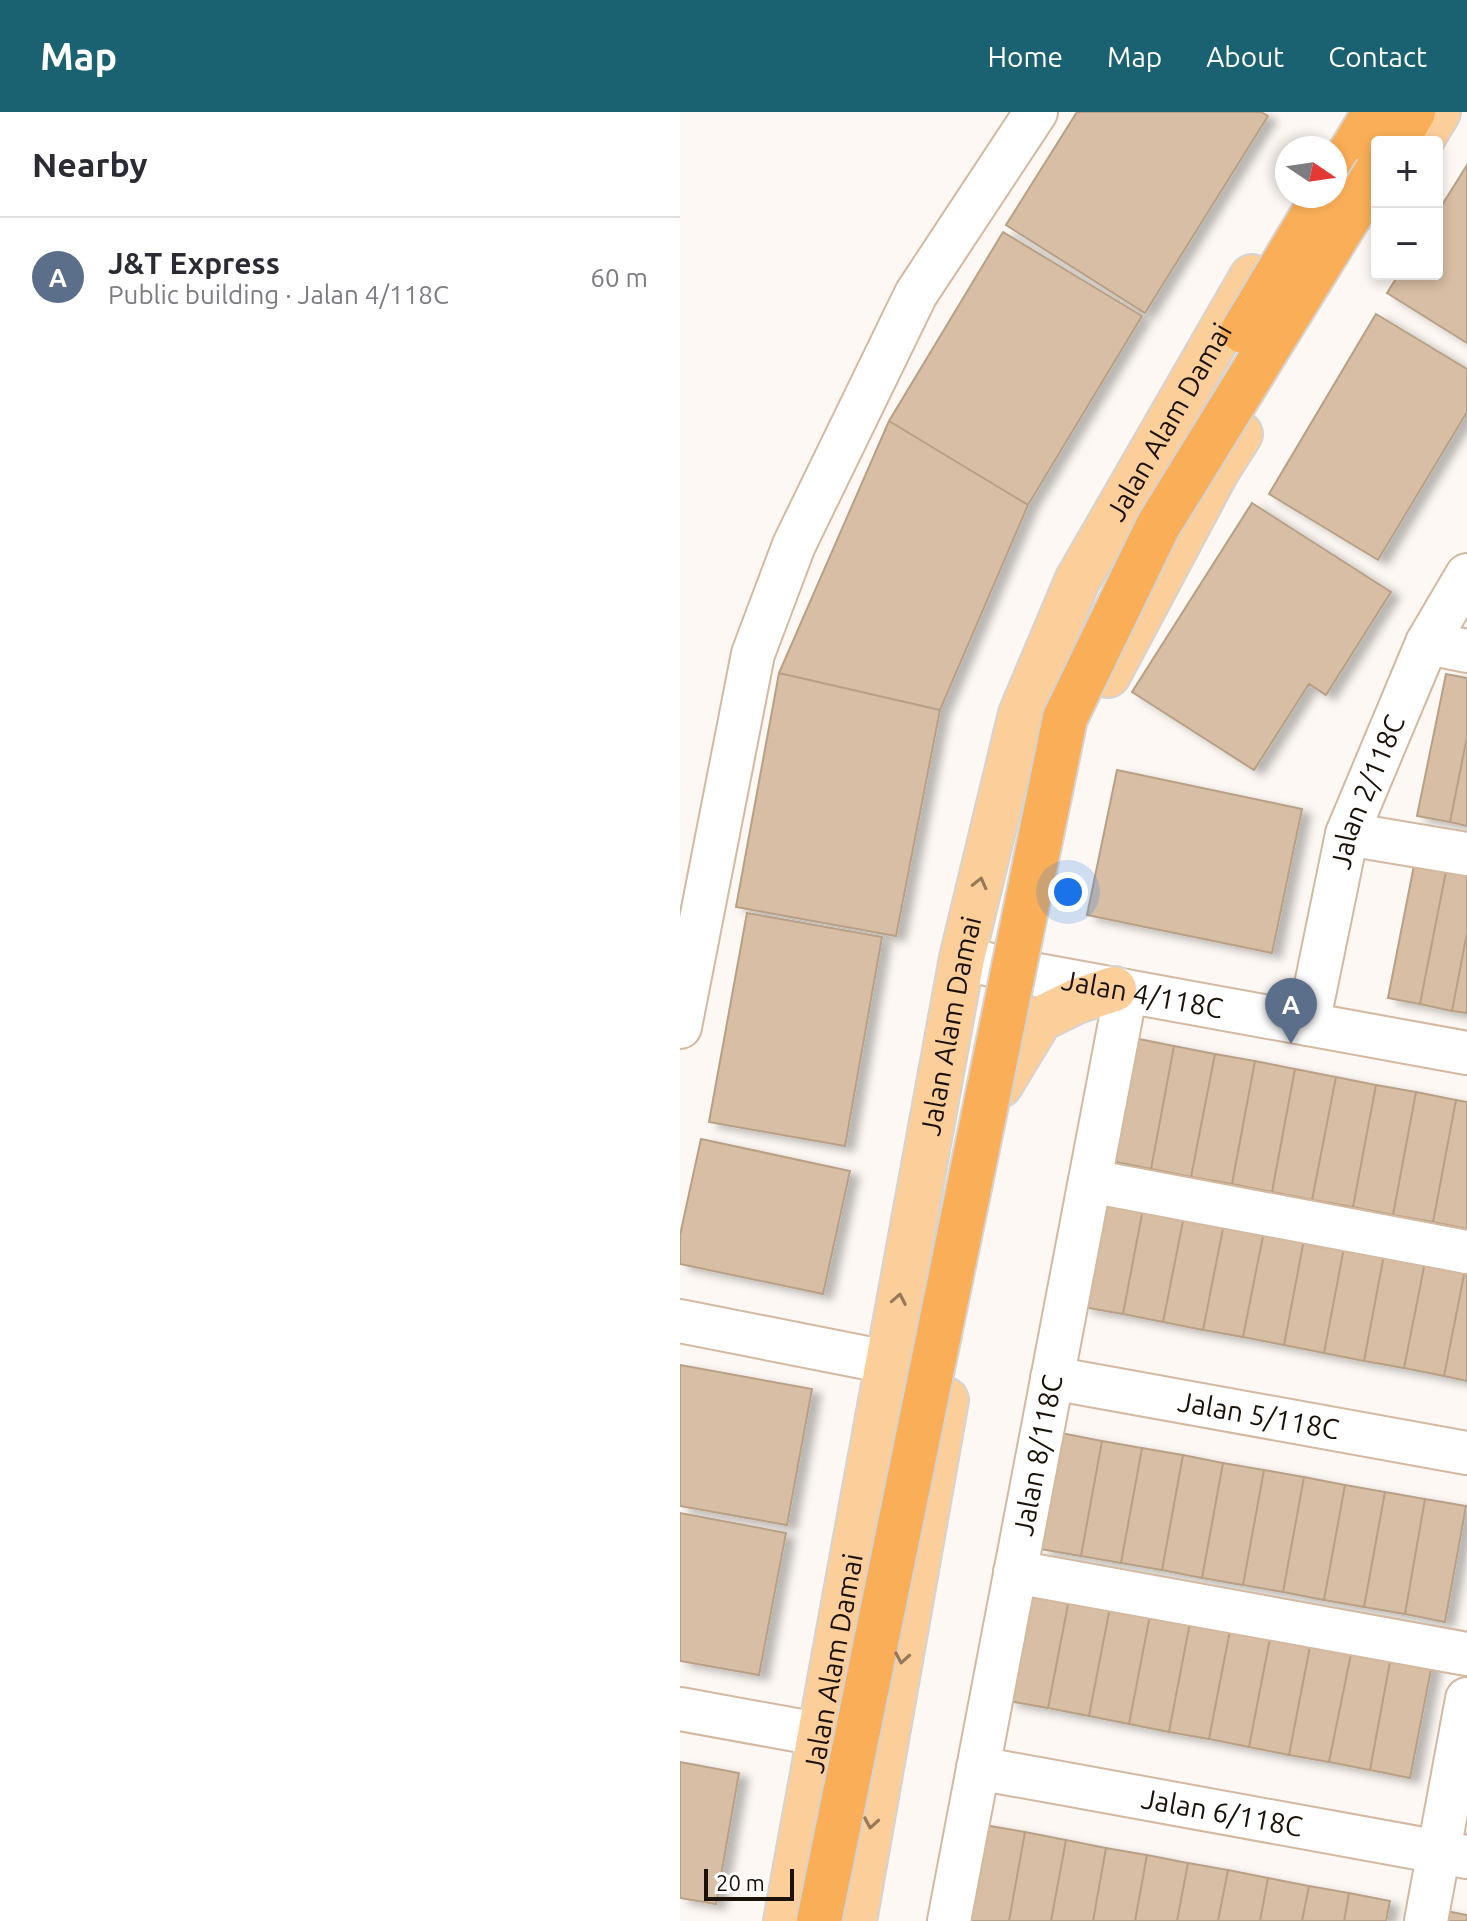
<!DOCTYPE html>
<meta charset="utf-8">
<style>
body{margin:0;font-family:Ubuntu,sans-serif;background:#f7f7f7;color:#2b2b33}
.controls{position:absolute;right:24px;top:24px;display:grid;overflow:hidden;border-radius:8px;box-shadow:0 4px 12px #0003}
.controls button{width:72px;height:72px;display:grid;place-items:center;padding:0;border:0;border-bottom:2px solid #e1e1e2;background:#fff;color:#2b2b33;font:40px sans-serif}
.compass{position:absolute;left:595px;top:24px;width:72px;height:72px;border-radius:50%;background:#fff;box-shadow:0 4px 12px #0003;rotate:103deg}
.scale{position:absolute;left:24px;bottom:20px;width:90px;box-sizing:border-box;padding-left:8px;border:4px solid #1a1108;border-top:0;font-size:22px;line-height:28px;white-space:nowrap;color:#1a1108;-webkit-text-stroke:6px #fff;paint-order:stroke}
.you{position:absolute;left:388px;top:780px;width:28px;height:28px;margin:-20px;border:6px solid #fff;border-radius:50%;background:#1a73e8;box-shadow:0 0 0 12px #1a73e833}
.badge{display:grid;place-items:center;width:52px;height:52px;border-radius:50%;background:#1a6171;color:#fff;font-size:26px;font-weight:700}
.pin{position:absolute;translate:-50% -66px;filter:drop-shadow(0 2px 4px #0008)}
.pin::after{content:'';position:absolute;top:42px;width:28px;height:24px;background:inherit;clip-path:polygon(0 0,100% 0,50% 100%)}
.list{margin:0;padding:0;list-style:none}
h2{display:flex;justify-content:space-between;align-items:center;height:104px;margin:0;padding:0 32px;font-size:34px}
h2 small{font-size:26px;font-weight:400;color:#7c7c81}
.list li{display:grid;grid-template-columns:52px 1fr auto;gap:24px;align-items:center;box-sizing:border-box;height:120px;padding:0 32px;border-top:2px solid #e1e1e2}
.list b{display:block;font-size:30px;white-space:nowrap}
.list p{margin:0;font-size:26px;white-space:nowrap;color:#7c7c81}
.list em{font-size:26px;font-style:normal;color:#7c7c81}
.map{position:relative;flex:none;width:787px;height:1809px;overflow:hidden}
header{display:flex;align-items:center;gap:48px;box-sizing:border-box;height:112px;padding:0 40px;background:#1a6171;color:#fff}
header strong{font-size:38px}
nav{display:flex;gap:44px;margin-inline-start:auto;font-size:28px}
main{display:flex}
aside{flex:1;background:#fff}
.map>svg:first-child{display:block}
</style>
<header>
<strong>Map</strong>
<nav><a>Home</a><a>Map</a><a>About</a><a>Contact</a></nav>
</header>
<main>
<aside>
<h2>Nearby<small></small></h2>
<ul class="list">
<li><span class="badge" style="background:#5c6f8a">A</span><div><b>J&amp;T Express</b><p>Public building · Jalan 4/118C</p></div><em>60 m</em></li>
</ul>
</aside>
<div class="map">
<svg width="787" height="1809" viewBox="0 0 787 1809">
<defs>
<filter id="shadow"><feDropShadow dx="9" dy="5" stdDeviation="4" flood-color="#0004"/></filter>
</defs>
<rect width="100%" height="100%" fill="#fdf8f3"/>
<path fill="#d7bea4" stroke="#b8a087" stroke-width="2" filter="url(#shadow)" d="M397 0H581L588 4 465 201 326 113Z
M787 53V231L707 181 719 162H757V101Z
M323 120 462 204 348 393 209 309Z
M696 202 787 257V300L698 448 589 382Z
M209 309 348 393 260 598 99 561Z
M572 391 711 480 646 583 629 572 574 658 452 580Z
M99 561 260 598 216 824 56 795Z
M766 562 787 566V625L770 710 737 704Z
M787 625V714L770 710Z
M437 658 622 697 592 841 407 803Z
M737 738 769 744 740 892 708 886Z
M769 744 787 747V821L772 899 740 892Z
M67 801 202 825 165 1034 29 1010Z
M787 821V901L772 899Z
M454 926 494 934 471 1057 431 1049Z
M494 934 535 942 511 1065 471 1057Z
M535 942 575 949 552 1072 511 1065Z
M575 949 615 957 592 1080 552 1072Z
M615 957 656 965 632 1088 592 1080Z
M656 965 696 973 673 1095 632 1088Z
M696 973 736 980 713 1103 673 1095Z
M736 980 776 988 753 1110 713 1103Z
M776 988 787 990V1117L753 1110Z
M21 1027 170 1059 143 1182 0 1152V1123Z
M426 1078 465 1086 443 1202 403 1195Z
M465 1086 506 1094 483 1210 443 1202Z
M506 1094 546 1101 523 1218 483 1210Z
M546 1101 586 1109 563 1225 523 1218Z
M586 1109 626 1117 604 1233 563 1225Z
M626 1117 666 1125 644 1241 604 1233Z
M666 1125 706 1132 684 1249 644 1241Z
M706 1132 747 1140 724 1256 684 1249Z
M747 1140 787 1148 764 1264 724 1256Z
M787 1148V1269L764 1264Z
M0 1253 132 1277 107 1413 0 1394Z
M381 1321 422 1329 401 1444 360 1437Z
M422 1329 462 1336 441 1451 401 1444Z
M462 1336 503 1343 482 1458 441 1451Z
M503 1343 543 1351 522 1466 482 1458Z
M543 1351 584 1358 563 1473 522 1466Z
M584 1358 624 1365 603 1480 563 1473Z
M624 1365 665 1373 644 1488 603 1480Z
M665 1373 705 1380 684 1495 644 1488Z
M705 1380 745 1387 725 1502 684 1495Z
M745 1387 786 1394 765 1510 725 1502Z
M0 1401 106 1421 79 1563 0 1549Z
M352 1469 391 1477 368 1596 328 1589Z
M391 1477 432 1485 409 1604 368 1596Z
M432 1485 472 1493 449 1612 409 1604Z
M472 1493 512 1500 489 1620 449 1612Z
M512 1500 552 1508 529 1627 489 1620Z
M552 1508 592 1516 569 1635 529 1627Z
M592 1516 632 1524 609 1643 569 1635Z
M632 1524 673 1532 649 1650 609 1643Z
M673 1532 712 1539 690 1658 649 1650Z
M712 1539 753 1547 730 1666 690 1658Z
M0 1650 59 1661 36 1792 0 1786Z
M305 1713 345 1720 329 1809H287Z
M345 1720 386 1728 371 1809H329Z
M386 1728 426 1736 413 1809H371Z
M426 1736 467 1743 455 1809H413Z
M467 1743 508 1751 497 1809H455Z
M508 1751 548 1758 538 1809H497Z
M548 1758 588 1766 580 1809H538Z
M588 1766 629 1774 622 1809H580Z
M629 1774 669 1781 664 1809H622Z
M669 1781 710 1789 706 1809H664Z
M761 1798 787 1803V1809H759Z"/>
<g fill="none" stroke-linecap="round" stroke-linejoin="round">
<g stroke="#d3b9a0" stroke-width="46">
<g id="minor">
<path d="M747 531 787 539"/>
<path d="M667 722 787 742"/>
<path id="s1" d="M282 846 341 860 787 941"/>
<path id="s2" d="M628 912 667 722 747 531 787 463"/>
<path d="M0 915 73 542 114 433 236 182 356 0"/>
<path d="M410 1069 787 1140"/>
<path d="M0 1209 207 1250"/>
<path id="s3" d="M372 1266 787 1341"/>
<path d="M335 1460 787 1542"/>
<path d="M0 1597 176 1629"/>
<path id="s4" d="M298 1656 787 1745"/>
<path id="s5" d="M269 1809 446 879"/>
<path d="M746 1809 787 1587"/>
</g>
</g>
<g stroke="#d6d4d3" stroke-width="48">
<g id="major">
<path d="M740 30 758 0"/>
<path d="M428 563 536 360 560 322"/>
<path d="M320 973 360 907 397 889 434 877"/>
<path id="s6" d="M106 1809 282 846 341 602 397 469 572 165"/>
<path d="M174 1809 266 1288"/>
</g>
</g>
<g stroke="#d6d4d3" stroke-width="48">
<path id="highway" d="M715 30 733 0
M655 66 695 0"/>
</g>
<use href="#minor" stroke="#fff" stroke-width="42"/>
<use href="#major" stroke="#fbce9a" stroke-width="44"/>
<use href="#highway" stroke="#f9ae57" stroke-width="44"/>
<g stroke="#d6d4d3" stroke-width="48" stroke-linecap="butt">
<path id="highway-bridge" d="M563 219 644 84
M139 1809 385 606 478 414 697 59"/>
</g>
<use href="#highway-bridge" stroke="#f9ae57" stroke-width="44"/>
</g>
<defs><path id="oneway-chevron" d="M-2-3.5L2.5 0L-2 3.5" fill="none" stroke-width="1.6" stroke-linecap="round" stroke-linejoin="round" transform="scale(2)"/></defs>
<g stroke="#967958">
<use href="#oneway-chevron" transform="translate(300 771) rotate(-76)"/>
<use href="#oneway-chevron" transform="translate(219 1187) rotate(-79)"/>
<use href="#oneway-chevron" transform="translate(222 1546) rotate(100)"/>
<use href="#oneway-chevron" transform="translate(191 1711) rotate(100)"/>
</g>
<g text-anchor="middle" stroke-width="7" stroke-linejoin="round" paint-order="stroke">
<g font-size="28" fill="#1a1108" stroke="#fff">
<text dy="10" stroke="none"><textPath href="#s6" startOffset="1558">Jalan Alam Damai</textPath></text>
<text dy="10" stroke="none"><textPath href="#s2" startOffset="240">Jalan 2/118C</textPath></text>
<text dy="10" stroke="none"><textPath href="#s1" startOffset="184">Jalan 4/118C</textPath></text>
<text dy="10" stroke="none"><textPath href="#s6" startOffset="910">Jalan Alam Damai</textPath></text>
<text dy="10" stroke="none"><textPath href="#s3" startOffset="210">Jalan 5/118C</textPath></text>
<text dy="10" stroke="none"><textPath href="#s5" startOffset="474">Jalan 8/118C</textPath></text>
<text dy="10" stroke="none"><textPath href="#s6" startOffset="262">Jalan Alam Damai</textPath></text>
<text dy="10" stroke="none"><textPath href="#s4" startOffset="248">Jalan 6/118C</textPath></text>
</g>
</g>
</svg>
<div class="controls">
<button>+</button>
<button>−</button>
</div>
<svg class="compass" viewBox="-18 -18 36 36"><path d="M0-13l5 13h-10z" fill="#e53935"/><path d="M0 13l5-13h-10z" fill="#7c7c81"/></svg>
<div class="scale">20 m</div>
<div class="you"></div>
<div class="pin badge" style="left:611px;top:932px;background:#5c6f8a">A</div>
</div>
</main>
